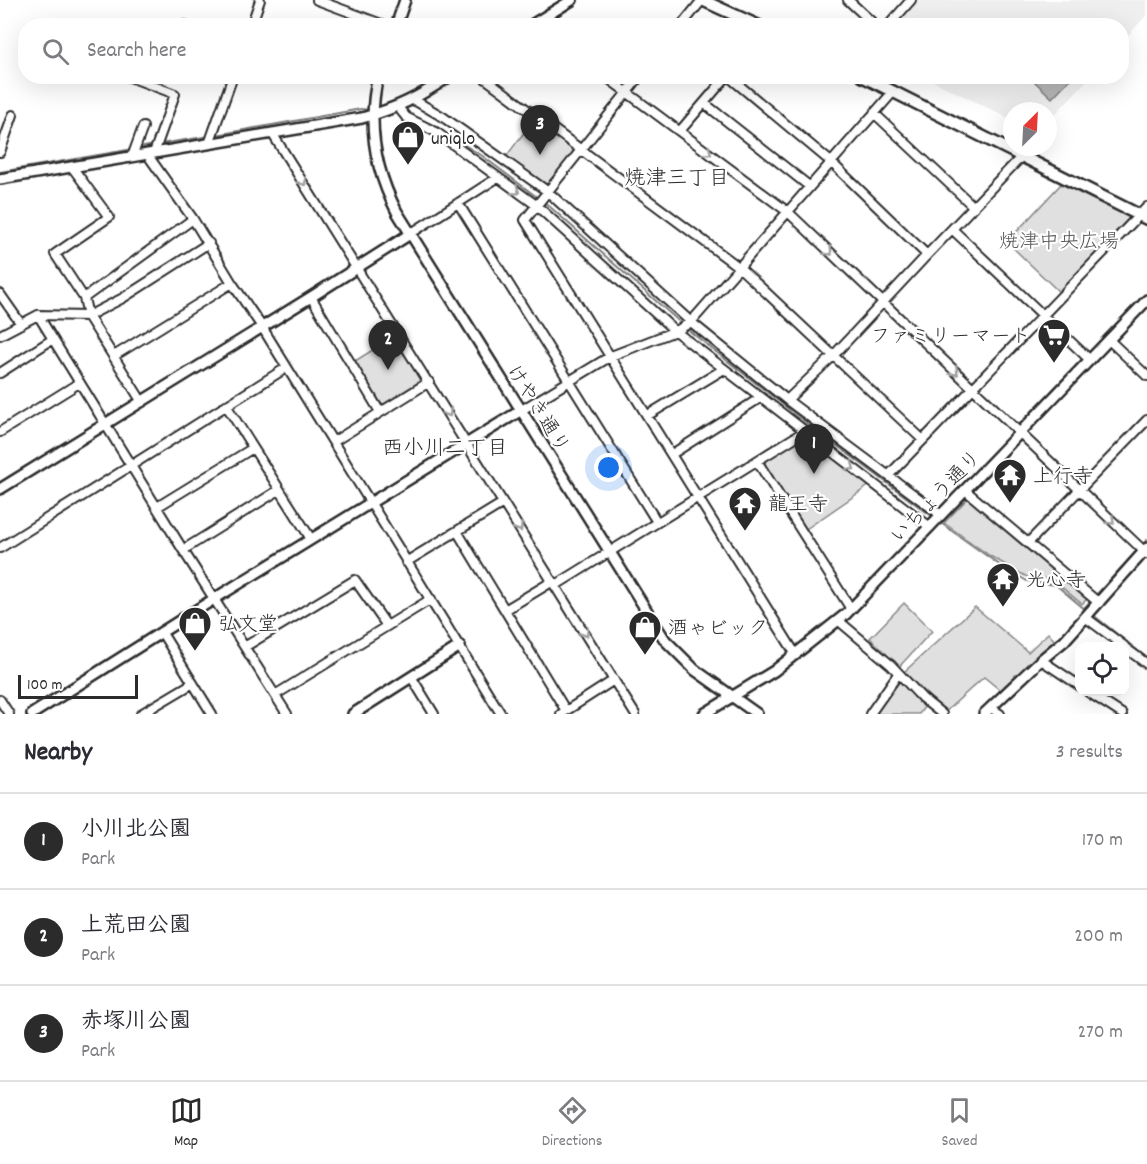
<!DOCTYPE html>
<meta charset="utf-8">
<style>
body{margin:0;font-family:Dekko,"Klee One",sans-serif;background:#f7f7f7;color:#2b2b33}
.controls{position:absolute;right:18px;bottom:18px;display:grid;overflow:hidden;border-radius:12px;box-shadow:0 6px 24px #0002}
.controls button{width:54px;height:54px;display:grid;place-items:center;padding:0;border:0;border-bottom:2px solid #e1e1e2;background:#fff;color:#2b2b33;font:30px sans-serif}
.compass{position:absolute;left:1003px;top:102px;width:54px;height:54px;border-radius:50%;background:#fff;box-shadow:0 6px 24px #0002;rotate:24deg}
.scale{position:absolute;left:18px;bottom:15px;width:120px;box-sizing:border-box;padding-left:6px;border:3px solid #2b2b2b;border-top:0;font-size:16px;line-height:21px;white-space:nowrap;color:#2b2b2b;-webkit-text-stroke:4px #fff;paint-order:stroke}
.you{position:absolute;left:609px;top:468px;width:21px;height:21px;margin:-15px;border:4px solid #fff;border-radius:50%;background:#1a73e8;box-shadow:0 0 0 9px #1a73e833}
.badge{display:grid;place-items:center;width:39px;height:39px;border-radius:50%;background:#2b2b2b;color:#fff;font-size:20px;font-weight:700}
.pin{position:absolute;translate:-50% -50px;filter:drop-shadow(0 2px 3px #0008)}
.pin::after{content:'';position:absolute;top:32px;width:21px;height:18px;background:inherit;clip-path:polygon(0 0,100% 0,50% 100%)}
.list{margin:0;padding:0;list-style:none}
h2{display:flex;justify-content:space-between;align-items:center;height:78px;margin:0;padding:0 24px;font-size:26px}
h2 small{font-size:20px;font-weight:400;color:#7c7c81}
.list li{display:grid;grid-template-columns:39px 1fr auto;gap:18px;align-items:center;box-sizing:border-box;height:96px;padding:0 24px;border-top:2px solid #e1e1e2}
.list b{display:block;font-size:22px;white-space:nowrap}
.list p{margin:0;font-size:20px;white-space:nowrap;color:#7c7c81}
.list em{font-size:20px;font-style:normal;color:#7c7c81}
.icon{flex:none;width:33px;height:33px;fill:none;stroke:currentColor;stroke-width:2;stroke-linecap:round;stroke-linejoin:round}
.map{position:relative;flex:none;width:1147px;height:714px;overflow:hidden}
.search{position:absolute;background:#fff;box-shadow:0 6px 24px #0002;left:18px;right:18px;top:18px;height:66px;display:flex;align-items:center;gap:15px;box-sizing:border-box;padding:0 21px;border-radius:24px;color:#7c7c81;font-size:22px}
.sheet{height:366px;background:#fff}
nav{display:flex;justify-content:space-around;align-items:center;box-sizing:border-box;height:84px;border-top:2px solid #e1e1e2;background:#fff;font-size:16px;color:#7c7c81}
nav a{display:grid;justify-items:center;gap:3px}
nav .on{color:#2b2b2b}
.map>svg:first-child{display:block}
</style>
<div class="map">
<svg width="1147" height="714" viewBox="0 0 1147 714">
<rect width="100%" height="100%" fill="#fff"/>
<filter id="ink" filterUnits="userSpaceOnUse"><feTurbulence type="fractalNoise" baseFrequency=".0167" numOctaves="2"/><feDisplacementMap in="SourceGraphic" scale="12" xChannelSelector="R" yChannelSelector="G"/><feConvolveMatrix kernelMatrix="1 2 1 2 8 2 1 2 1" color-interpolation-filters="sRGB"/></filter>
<g filter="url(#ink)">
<path fill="#efefef" d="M917 0H1147V15L1122 42V26H893Z
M925 77H1090L1048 122V111H1012V120Z"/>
<path fill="#e0e0e0" stroke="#868686" stroke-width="1.5" d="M534 119 574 148 575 152 548 186 544 185 505 158Z
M1061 184 1130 217 1059 292 1007 242Z
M395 336 422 380 382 405 355 361Z
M803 436H807L870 485 806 529 765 464 767 460Z
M967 499H970L1088 598 1082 604 1052 579 1027 577 990 556 944 523Z
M904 603 932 631 899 667 870 638Z
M975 607 1028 652 1048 633 1055 641 1000 690 984 677 945 712 904 672Z
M900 681 925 706 919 714H875Z"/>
<path fill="#b6b6b6" stroke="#7e7e7e" stroke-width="1.5" d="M1040 77V76L1072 77 1052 98 1035 82Z"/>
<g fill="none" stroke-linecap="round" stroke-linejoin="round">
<path stroke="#7e7e7e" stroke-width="2" d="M438 129 481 155 549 206 692 333 804 421 933 517
M216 135 361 109 370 110
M160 144 210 136
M139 148 154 145
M0 172 133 149
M938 521 1001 566 1027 581 1056 585 1087 611
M1084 608 1147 540
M1092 614 1147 658"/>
<g stroke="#2b2b2b" stroke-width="12">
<path id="minor" d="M317 0 387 26
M848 0 876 26
M185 25 186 26
M251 26 260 0
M681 26 702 0
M888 26 911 0
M127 76 175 94 154 153
M482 76 740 268 923 440 1147 207
M605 76 788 212 1147 554
M640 76 525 220 796 655
M728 76 831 162 927 255
M414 100 443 117 547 191 691 322 787 400 941 515
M704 103 809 186
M398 107 406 117 436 132 536 205 675 331 930 527
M874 113 974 207
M680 131 727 76
M272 133 635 714
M209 144 233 76
M0 152 13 115
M147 154 193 219 232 283 262 327 501 714
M132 157 143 127
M72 167 109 217 55 254 84 298 88 316 142 402
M458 203 657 522
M952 229 1090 360
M410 234 497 178
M0 294 21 324
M311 297 380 412
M84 298 193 219
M38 315 183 550 287 714
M0 335 38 315 88 316 123 298 209 243
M1109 340 1147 376
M114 356 232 283
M0 373 53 339
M787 400 833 356 927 255 1022 156
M226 405 311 539
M520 411 611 356 678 330 691 322 893 92
M648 415 724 369
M0 432 79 383
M333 442 429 382
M672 454 760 398
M757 461 851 609
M889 475 923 440
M965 490 1099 603
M157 507 253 448
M457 531 566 711
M1028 543 1147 420
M0 548 286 368
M183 550 279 490
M406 562 503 503
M556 585 805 431
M505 610 553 581
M1085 617 1124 646
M839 621 891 665 922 698 942 714
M162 633 212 714
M246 646 355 580 387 626
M1124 647 1147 664
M1041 660 1080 686
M412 678 434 714
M1088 692 1122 714
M275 695 431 599
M0 700 9 714
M991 708 1000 714
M141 714 193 683
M561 714 614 680
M870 714 898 674"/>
</g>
<g stroke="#2b2b2b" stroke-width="14">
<path id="tertiary" d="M396 26 405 0
M530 26 572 0
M378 76C367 124 375 170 397 212L665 640 695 670 757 714
M0 179 362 118C398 108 419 97 450 76
M0 489 311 297 410 234
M32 714 214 599 520 411
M353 714 460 646
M704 714 774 671 846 614 1147 300
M984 714 1041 660 1064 641 1147 548"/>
</g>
<g stroke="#2b2b2b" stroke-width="15">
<path id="secondary" d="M702 0 759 26
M862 76 1147 219"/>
</g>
<use href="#minor" stroke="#fff" stroke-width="8"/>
<use href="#tertiary" stroke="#fff" stroke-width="9"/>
<use href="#secondary" stroke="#fff" stroke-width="10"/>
</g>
<defs><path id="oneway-chevron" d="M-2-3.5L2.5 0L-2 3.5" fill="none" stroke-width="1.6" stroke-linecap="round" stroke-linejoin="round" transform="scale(1.5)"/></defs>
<g stroke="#a0a0a0">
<use href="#oneway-chevron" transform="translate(708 152) rotate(37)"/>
<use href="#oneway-chevron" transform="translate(303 182) rotate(58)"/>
<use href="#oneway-chevron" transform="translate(516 191) rotate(36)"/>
<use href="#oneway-chevron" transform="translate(829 252) rotate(44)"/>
<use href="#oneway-chevron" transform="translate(955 372) rotate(43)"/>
<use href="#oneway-chevron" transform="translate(448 413) rotate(59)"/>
<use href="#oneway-chevron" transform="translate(851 467) rotate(37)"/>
<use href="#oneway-chevron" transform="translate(1111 521) rotate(44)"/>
<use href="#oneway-chevron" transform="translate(519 528) rotate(58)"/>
<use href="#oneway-chevron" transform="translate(585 633) rotate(58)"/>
</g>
</g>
<defs>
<g id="shop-pin" transform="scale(1.725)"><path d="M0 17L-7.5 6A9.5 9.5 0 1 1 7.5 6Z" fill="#2b2b2b" stroke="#fff"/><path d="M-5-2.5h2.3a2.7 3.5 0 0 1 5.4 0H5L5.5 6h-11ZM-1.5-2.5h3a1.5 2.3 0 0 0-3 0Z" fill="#fff"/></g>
<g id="supermarket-pin" transform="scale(1.725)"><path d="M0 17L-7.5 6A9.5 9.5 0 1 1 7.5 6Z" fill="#2b2b2b" stroke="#fff"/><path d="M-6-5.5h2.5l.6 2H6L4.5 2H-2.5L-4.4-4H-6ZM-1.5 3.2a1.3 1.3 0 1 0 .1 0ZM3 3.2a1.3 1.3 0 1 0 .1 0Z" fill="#fff"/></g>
<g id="temple-pin" transform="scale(1.725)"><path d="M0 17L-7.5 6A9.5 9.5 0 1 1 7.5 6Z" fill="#2b2b2b" stroke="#fff"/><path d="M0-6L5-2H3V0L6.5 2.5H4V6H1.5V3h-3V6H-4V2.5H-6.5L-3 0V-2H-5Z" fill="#fff"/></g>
</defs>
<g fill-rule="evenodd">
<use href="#shop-pin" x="408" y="137"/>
<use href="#supermarket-pin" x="1054" y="335"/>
<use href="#temple-pin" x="1010" y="475"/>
<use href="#temple-pin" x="745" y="503"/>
<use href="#temple-pin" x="1003" y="579"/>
<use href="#shop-pin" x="195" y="623"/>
<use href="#shop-pin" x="645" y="627"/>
</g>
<g text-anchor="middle" stroke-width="4.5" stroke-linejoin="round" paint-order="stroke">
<g font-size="20" fill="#2b2b2b" stroke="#fff" text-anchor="start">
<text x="431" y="144">uniqlo</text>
<text x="1031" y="342" text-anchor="end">ファミリーマート</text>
<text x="1033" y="482">上行寺</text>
<text x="768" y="510">龍王寺</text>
<text x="1026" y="586">光心寺</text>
<text x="218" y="630">弘文堂</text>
<text x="668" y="634">酒ゃビック</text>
</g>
<g font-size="20" fill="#585858" stroke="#fff">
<text x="1059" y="247">焼津中央広場</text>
</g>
<g font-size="20" fill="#2b2b2b" stroke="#fff">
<text transform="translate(539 408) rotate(58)" y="7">けやき通り</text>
<text transform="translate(935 496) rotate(-46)" y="7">いちょう通り</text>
</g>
<g font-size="21" fill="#2b2b2b" stroke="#fff">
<text x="677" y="184">焼津三丁目</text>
<text x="445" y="454">西小川二丁目</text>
</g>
</g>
</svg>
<div class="controls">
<button><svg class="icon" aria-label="locate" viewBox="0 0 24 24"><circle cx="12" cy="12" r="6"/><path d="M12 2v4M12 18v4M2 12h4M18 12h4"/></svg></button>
</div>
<svg class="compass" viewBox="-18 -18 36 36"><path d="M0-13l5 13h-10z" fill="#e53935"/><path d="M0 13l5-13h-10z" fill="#7c7c81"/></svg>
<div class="scale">100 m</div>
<div class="you"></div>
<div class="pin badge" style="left:814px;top:474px">1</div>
<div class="pin badge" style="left:388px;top:370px">2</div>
<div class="pin badge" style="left:540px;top:155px">3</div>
<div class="search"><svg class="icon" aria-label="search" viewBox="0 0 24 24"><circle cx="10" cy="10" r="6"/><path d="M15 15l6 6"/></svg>Search here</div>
</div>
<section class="sheet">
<h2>Nearby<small>3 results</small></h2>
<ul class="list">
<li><span class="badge">1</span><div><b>小川北公園</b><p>Park</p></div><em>170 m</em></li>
<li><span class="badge">2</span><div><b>上荒田公園</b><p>Park</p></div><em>200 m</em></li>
<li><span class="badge">3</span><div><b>赤塚川公園</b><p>Park</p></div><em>270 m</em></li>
</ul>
</section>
<nav>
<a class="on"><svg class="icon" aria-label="map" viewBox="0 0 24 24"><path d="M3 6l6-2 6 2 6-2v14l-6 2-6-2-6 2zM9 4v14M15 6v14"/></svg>Map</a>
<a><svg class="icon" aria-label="directions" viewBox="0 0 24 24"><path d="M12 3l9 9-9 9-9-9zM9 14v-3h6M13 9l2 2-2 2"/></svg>Directions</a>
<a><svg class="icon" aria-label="saved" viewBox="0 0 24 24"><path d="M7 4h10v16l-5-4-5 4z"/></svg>Saved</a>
</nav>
